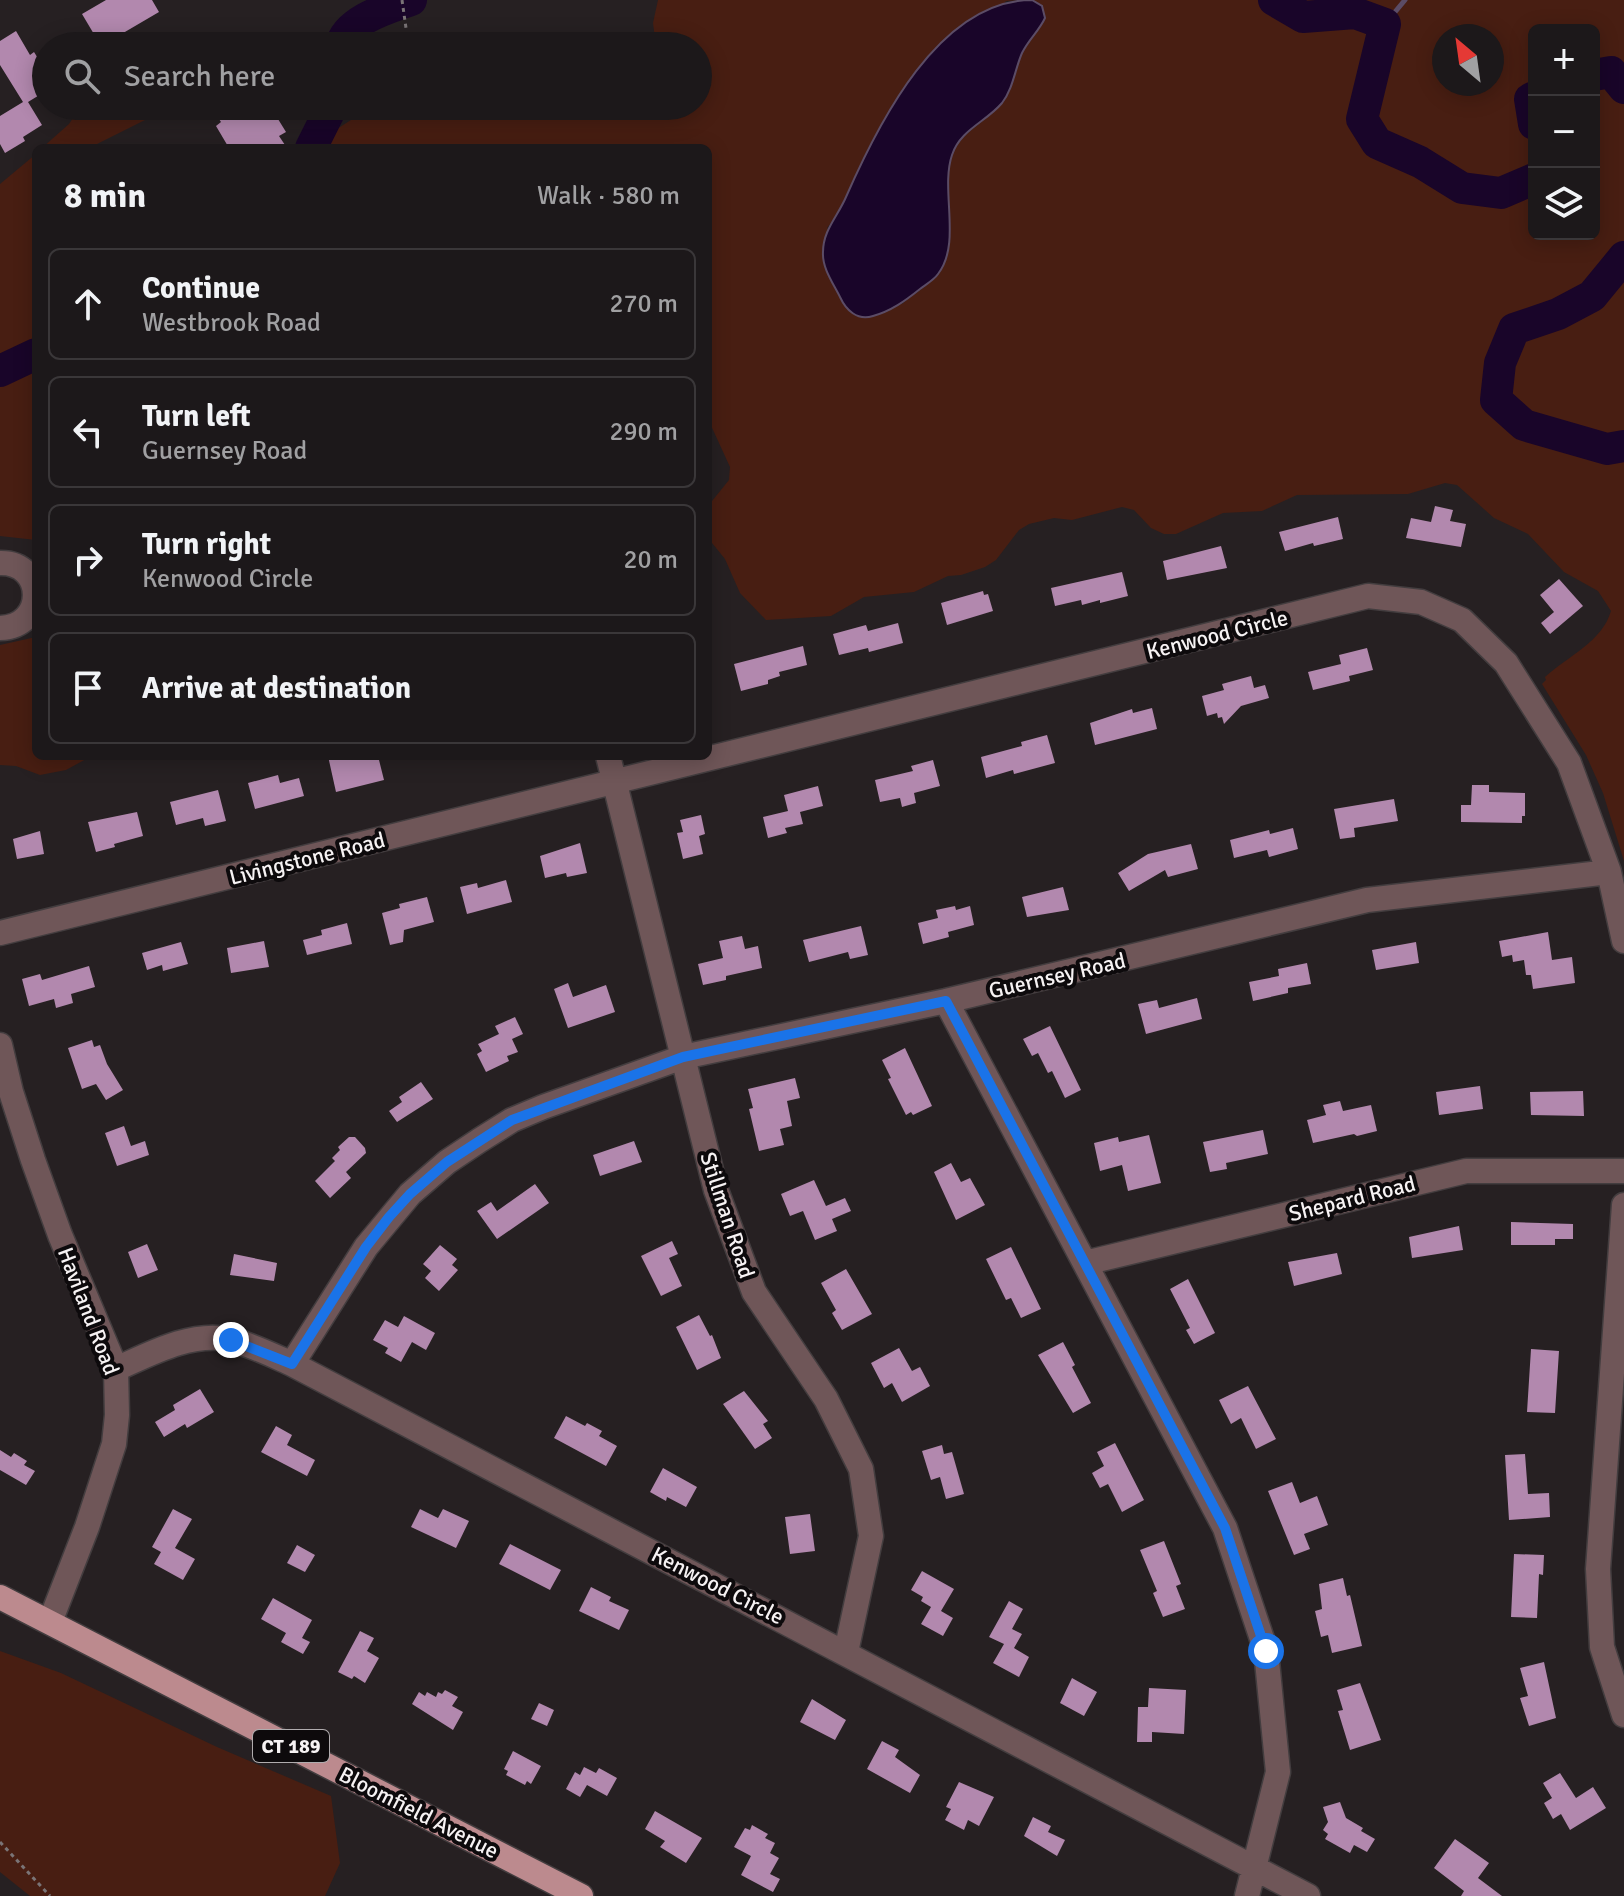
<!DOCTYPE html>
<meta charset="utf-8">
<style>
body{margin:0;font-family:Signika,sans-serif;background:#252123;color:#f1f3f6}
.controls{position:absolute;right:24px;top:24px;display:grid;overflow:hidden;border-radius:12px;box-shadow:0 4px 20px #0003}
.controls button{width:72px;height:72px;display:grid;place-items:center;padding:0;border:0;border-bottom:2px solid #3a3739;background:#1c181a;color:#f1f3f6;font:40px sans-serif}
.compass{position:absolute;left:1432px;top:24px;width:72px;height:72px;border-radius:50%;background:#1c181a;box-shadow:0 4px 20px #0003;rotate:331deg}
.stop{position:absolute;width:24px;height:24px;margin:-18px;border:6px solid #1a73e8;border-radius:50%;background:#fff}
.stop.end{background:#1a73e8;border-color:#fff;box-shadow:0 2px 8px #0008}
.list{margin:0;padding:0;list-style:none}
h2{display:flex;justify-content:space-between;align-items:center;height:104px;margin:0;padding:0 32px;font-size:34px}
h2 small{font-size:26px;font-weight:400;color:#a0a0a2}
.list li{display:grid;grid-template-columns:52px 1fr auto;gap:24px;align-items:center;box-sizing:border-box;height:112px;margin:0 16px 16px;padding:0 16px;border:2px solid #3a3739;border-radius:12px}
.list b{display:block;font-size:30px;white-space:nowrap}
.list p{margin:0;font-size:26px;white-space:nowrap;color:#a0a0a2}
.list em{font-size:26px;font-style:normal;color:#a0a0a2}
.icon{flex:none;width:44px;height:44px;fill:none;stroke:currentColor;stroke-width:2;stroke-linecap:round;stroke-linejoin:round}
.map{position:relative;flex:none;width:1624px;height:1896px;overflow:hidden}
.search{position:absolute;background:#1c181a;box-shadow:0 4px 20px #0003;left:32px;top:32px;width:680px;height:88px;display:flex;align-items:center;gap:20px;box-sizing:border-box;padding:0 28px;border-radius:44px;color:#a0a0a2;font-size:30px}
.panel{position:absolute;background:#1c181a;box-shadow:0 4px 20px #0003;left:32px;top:144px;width:680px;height:616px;border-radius:12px}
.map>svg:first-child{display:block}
</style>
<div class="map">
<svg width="1624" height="1896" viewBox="0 0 1624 1896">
<rect width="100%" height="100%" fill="#262022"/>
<path fill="#481e12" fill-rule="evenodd" d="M658 0H1025L1006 1 827 228 902 304C913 294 932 284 939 272 963 236 935 188 954 151 966 126 996 119 1007 93 1018 71 1020 44 1040 28L1042 6 1032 0H1624V861L1603 793 1586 755 1542 684 1546 680 1545 677C1568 656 1602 642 1611 611L1598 591 1564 572 1528 534 1494 518 1457 485 1445 483 1408 494 1297 495 1262 511 1223 513 1176 534H1164L1151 528 1134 510 1122 507 1072 520 1054 518 1029 524 1019 530 996 560 985 567 961 575 948 576 914 592 864 597 831 616 766 620 740 593 725 559 708 538V506L729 480 730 467 708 419V148H307L351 120 385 108 698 106V46H656L653 23ZM1534 30H1594V234H1534ZM1444 36H1492V84H1444Z
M81 106H164L155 115 89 148H42L69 124Z
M36 154V540L0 536V184Z
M36 637V756H124L88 758 66 770 40 775 16 766 0 765V645Z
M0 1651 61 1673 217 1747 331 1796 340 1863 325 1896H30L0 1872Z"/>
<path fill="#190529" stroke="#5b4c66" stroke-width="2" d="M1032 0 1042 6 1045 18C1039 31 1029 39 1022 53 1015 69 1013 89 1002 103 986 122 960 130 952 155 940 190 962 243 938 274 934 280 925 285 920 289 905 301 891 311 873 316 857 321 846 310 840 297 833 283 822 268 823 252 823 230 838 216 846 197 878 124 939 0 1032 0Z"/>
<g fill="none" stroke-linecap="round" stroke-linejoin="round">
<path stroke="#5b4c66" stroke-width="5" d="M1385 24 1405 0"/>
<path stroke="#190529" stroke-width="32" d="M1274 0 1303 17 1355 13 1385 24 1362 119 1377 143 1420 162 1462 188 1501 193 1534 179
M341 46C346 20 389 8 411 0
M1594 75 1611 72 1624 88
M1534 97 1530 99 1534 124
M311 148 332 106
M1624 257 1592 296 1558 314 1514 329 1500 363 1496 400 1524 425 1607 449 1624 446
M0 371 36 354"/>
</g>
<path fill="#b288ae" d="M106 0H152L159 12 101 46 82 14Z
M16 31 30 55 34 52 46 71V91L28 102 42 125 23 137 25 141 5 153 0 144V116L23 102 0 65V41Z
M234 106H270L286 132 279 136 287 148H229L216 126 221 122 217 116Z
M1435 506 1453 510 1450 521 1466 524 1461 547 1406 538 1411 518 1431 522Z
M1338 517 1343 539 1314 546 1313 543 1285 551 1279 532Z
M1221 546 1227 568 1167 580 1163 561Z
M1122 572 1128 596 1100 603V600L1082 605 1081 600 1055 606 1051 588Z
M1559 579 1583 606 1550 634 1541 623 1554 612 1540 595Z
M983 591 984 595 988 594 993 611 947 625 941 603Z
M898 623 903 643 869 652 868 648 839 655 833 634 866 625 868 631Z
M803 646 807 665 779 672 780 676 768 680V684L741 691 734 664Z
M1367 648 1373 670 1349 676 1350 681 1313 690 1308 672 1341 664 1339 655Z
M1251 676 1254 688 1265 685 1269 698 1241 706 1224 724 1222 717 1218 718 1217 713 1207 716 1202 696 1224 690 1222 684Z
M1152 708 1157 729 1095 745 1090 723 1132 709 1133 713Z
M1047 735 1055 763 1014 774 1013 770 986 778 981 757 1022 746 1021 742Z
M328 756H378L384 780 336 792Z
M933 760 940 786 914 793 916 803 902 807 900 798 880 802 875 780 913 771 911 766Z
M278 775 280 783 299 778 304 796 255 809 248 783Z
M1472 785H1489V792L1525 793V816H1522V823L1461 822V805H1471Z
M818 786 823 806 800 812 803 824 785 828 787 833 768 838 763 817 788 811 784 795Z
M218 790 226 821 205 826 203 818 176 825 170 802Z
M1394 799 1398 821 1354 828 1355 837 1340 839 1334 809Z
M137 812 143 836 114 844 115 847 96 852 88 822Z
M701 815 705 834 699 836 703 854 683 859 677 833 683 832 680 820Z
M1293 828 1298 849 1269 857 1267 850 1234 858 1230 840 1269 830 1270 834Z
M40 831 44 854 17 859 13 839Z
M580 843 587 873 567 877 566 873 545 878 540 856Z
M1191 844 1198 869 1168 877 1165 870 1129 891 1118 873 1148 854Z
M506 880 512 902 467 914 460 887 477 883 478 888Z
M1063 887 1069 910 1027 917 1022 897Z
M427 897 434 922 404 930 403 942 390 945 382 913 400 908 399 904Z
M955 906 956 910 970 906 974 925 948 932 949 937 923 944 918 923 938 918 936 910Z
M347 923 352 944 307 955 303 940 322 935 321 930Z
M861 926 868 955 850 959 848 952 809 962 803 940Z
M1548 932 1552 960 1572 957 1575 983 1533 989 1531 975H1526L1524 960 1513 962 1512 955 1502 957 1499 941Z
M742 936 745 949 758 946 762 968 726 976V980L703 985 698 964 723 958 719 941Z
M264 941 269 967 231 973 227 948Z
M181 942 188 964 163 971 162 965 147 970 142 953Z
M1416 942 1419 963 1376 970 1372 950Z
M1307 963 1311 984 1288 988V993L1253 1001 1249 982 1279 976 1278 969Z
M89 966 95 987 71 994 73 1003 56 1008 54 999 29 1006 22 979 40 974 42 980Z
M568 983 573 997 606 985 615 1012 568 1028 554 989Z
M1197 998 1202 1019 1146 1034 1138 1004 1157 1000 1159 1008Z
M515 1017 523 1034 512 1039 518 1052 507 1056 509 1061 486 1072 477 1054 482 1051 478 1044 499 1034 495 1026Z
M1050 1026 1081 1090 1065 1098 1052 1071 1048 1073 1038 1053 1032 1056 1023 1039Z
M92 1040 94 1047 100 1045 107 1064 123 1090 106 1100 96 1084 82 1089 68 1048Z
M905 1048 932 1106 913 1115 911 1112 906 1115 888 1079 891 1078 882 1060Z
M795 1078 800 1098 787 1101 792 1126 780 1129 784 1145 759 1151 749 1109 753 1108 748 1089Z
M421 1082 433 1099 397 1122 389 1111 402 1102 399 1097Z
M1480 1086 1483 1109 1439 1115 1436 1092Z
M1583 1091 1584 1116 1531 1115 1530 1092Z
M1340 1101 1343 1111 1371 1105 1377 1131 1357 1136 1354 1134 1313 1143 1307 1120 1326 1115 1323 1105Z
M124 1126 131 1146 145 1141 149 1155 117 1166 105 1133Z
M1263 1130 1268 1154 1226 1163 1227 1169 1210 1172 1203 1142Z
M1149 1135 1161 1183 1128 1191 1122 1165 1100 1171 1094 1143 1118 1137 1119 1142Z
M349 1137H355L365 1148 366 1153 346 1172 351 1178 330 1198 315 1181 335 1161 332 1158 340 1150 338 1147Z
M634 1141 642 1162 600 1176 593 1155Z
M951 1163 961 1182 970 1178 985 1205 956 1220 934 1172Z
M814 1180 826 1206 845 1198 851 1211 832 1219 837 1231 815 1240 803 1211 790 1216 781 1194Z
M535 1184 549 1203 497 1239 477 1211 491 1202 497 1211Z
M1511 1222 1573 1224V1239H1555V1245H1511Z
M1459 1226 1463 1250 1412 1258 1409 1237Z
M672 1241 678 1254 669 1258 682 1286 661 1296 641 1256Z
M147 1244 158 1270 138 1278 128 1252Z
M440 1245 457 1259 452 1265 458 1270 439 1291 425 1278 431 1271 423 1264Z
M1011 1247 1041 1309 1021 1318 1011 1298 1006 1300 986 1259Z
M1337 1253 1342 1274 1294 1286 1288 1262Z
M234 1254 277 1263 274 1281 230 1275Z
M846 1269 872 1314 842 1330 832 1313 836 1310 821 1283Z
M1188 1279 1215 1333 1194 1344 1186 1330 1190 1328 1170 1289Z
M699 1315 710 1336 712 1335 721 1358 697 1370 676 1327Z
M404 1316 435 1333 426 1350 412 1342 401 1362 385 1353 388 1348 373 1340 385 1320 398 1327Z
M1063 1342 1075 1365 1072 1367 1091 1403 1073 1413 1038 1355Z
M899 1348 912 1371 920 1367 930 1386 902 1402 892 1383 884 1388 871 1363Z
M1531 1349 1559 1351 1555 1413 1527 1412Z
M1248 1386 1276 1439 1256 1449 1241 1418 1231 1424 1219 1400Z
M200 1389 214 1412 187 1428 185 1424 164 1437 155 1422 175 1410 173 1405Z
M744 1391 768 1421 763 1424 772 1438 755 1449 723 1404Z
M566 1416 585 1426 587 1423 602 1431 599 1436 617 1446 606 1466 554 1438Z
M276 1426 292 1435 287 1445 315 1460 307 1476 261 1452Z
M1115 1443 1144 1500 1122 1512 1108 1484 1100 1488 1092 1473 1104 1466 1097 1452Z
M942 1445 944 1454 952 1452 964 1494 946 1499 940 1477 931 1480 922 1451Z
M0 1450 11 1457 14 1453 27 1461 24 1465 35 1471 26 1485 0 1470Z
M1525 1454 1528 1494 1549 1493 1550 1517 1509 1520 1505 1455Z
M663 1468 697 1487 686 1507 667 1497 666 1501 650 1492Z
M1292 1482 1300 1503 1317 1496 1328 1525 1304 1534 1310 1549 1294 1555 1268 1491Z
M173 1509 192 1519 175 1548 195 1559 183 1580 154 1564 161 1552 152 1547Z
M420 1509 438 1518 443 1509 469 1521 456 1548 411 1527Z
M810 1514 815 1551 790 1554 785 1517Z
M1164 1541 1181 1584 1176 1586 1185 1609 1163 1617 1153 1593 1157 1591 1140 1550Z
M510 1544 561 1570 550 1590 499 1564Z
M297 1545 315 1555 305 1572 287 1563Z
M1514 1554 1544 1555 1543 1575 1539 1574 1537 1618 1511 1617Z
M922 1571 954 1589 941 1611 953 1618 943 1636 921 1624 931 1607 921 1601 923 1597 911 1590Z
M1343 1578 1347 1596 1350 1595 1362 1646 1332 1653 1328 1635 1321 1637 1315 1611 1322 1609 1319 1584Z
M591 1587 611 1597 609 1601 629 1610 619 1630 579 1611Z
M273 1598 312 1620 302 1638 310 1642 303 1654 281 1642 286 1633 261 1619Z
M1009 1601 1023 1609 1012 1629 1022 1634 1014 1648 1029 1657 1019 1677 993 1663 1004 1644 989 1637Z
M360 1631 374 1638 367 1651 379 1658 365 1683 354 1676 352 1679 338 1672Z
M1544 1662 1556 1718 1529 1726 1520 1698 1528 1696 1520 1668Z
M1072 1678 1097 1692 1084 1716 1060 1703Z
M1360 1683 1381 1740 1350 1750 1338 1711 1343 1710 1337 1690Z
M1149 1688 1186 1690 1184 1734 1152 1732V1742H1137L1138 1707H1148Z
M445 1690 458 1697 452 1706 463 1712 453 1730 412 1704 419 1692 425 1696 427 1692 436 1697 438 1692 442 1694Z
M812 1699 846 1720 835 1740 800 1722Z
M539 1703 554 1710 547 1726 531 1719Z
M882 1741 899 1750 895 1757 920 1775 910 1793 867 1769Z
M513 1751 541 1766 531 1784 527 1781 525 1785 506 1775 508 1771 504 1769Z
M584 1767 596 1773 599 1768 617 1778 607 1796 587 1785 580 1797 566 1789 575 1772 580 1775Z
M1560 1773 1576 1798 1593 1787 1606 1808 1570 1830 1561 1814 1553 1819 1544 1803 1552 1798 1543 1783Z
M959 1782 994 1797 979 1826 968 1820 964 1830 945 1820 951 1809 946 1807Z
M1340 1802 1346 1818 1363 1828 1361 1831 1375 1839 1367 1852 1354 1845 1350 1853 1325 1839 1328 1834 1323 1830 1328 1822 1323 1807Z
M655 1811 702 1838 686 1863 660 1847 665 1841 645 1829Z
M1033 1817 1051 1826 1048 1832 1065 1840 1057 1856 1024 1836Z
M752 1825 768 1834 765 1838 775 1843 770 1853 779 1858 770 1874 780 1879 773 1892 741 1875 751 1856 734 1847 745 1828 750 1830Z
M1455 1839 1489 1863 1478 1878 1502 1896H1461L1464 1891 1434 1868Z"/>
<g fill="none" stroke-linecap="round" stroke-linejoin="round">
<g stroke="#433d3f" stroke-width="27">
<path id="minor" d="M0 563C46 562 47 627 0 628
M608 756 716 1190 754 1292 826 1399 861 1469 871 1536 846 1652
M0 933 1368 596 1421 602 1462 620 1506 663 1569 763 1609 872 1624 941
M946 1001 1225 1528 1266 1651 1278 1772 1247 1896
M0 1045 11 1092 33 1160 60 1235 116 1369 117 1415 114 1444 87 1527 50 1622
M1624 1205 1598 1569 1602 1647 1624 1715
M1085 1263 1466 1171H1624
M292 1364 366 1247 410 1194 447 1162 480 1140 512 1120 543 1107 683 1057 946 1001 1367 900 1609 872
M116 1369C150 1354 189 1332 228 1339 250 1344 272 1355 292 1364L1308 1896"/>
</g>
<g stroke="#433d3f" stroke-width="27">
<path id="major" d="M0 1597 581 1896"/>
</g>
<path stroke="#7a7476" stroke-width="3" stroke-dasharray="4 4" stroke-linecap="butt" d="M402 0 406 28
M185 34 192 46
M0 1842 50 1896"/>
<use href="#minor" stroke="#6f5658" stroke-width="24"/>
<use href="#major" stroke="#bc8a8e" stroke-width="24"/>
</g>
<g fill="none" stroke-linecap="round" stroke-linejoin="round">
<path stroke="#1a73e8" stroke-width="10" d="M231 1340 292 1364 366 1247 389 1217 410 1194 447 1162 512 1120 683 1057 946 1001 1225 1528 1266 1651"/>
</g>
<g text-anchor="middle" stroke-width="8" stroke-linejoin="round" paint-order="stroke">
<rect fill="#0d0a0c" stroke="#b0acae" stroke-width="2" x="253" y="1730" width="76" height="32" rx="6"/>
<g font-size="20" font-weight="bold" fill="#f6f2f3">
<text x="291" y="1753">CT 189</text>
</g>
<g font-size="22" fill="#f6f2f3" stroke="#0d0a0c">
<text transform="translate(1217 634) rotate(-14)" y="8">Kenwood Circle</text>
<text transform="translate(307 858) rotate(-14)" y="8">Livingstone Road</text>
<text transform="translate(1057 975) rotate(-13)" y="8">Guernsey Road</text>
<text transform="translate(1352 1198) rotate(-14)" y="8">Shepard Road</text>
<text transform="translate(728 1215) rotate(72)" y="8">Stillman Road</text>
<text transform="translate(89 1311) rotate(69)" y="8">Haviland Road</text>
<text transform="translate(718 1585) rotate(27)" y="8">Kenwood Circle</text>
<text transform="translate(419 1812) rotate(27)" y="8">Bloomfield Avenue</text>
</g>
</g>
</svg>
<div class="controls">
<button>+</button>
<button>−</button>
<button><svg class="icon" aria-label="layers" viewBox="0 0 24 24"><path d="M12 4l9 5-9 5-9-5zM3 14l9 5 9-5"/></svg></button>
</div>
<svg class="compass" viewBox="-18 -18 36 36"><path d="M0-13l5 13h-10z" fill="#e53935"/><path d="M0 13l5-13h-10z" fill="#a0a0a2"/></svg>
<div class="stop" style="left:1266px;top:1651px"></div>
<div class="stop end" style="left:231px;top:1340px"></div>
<div class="search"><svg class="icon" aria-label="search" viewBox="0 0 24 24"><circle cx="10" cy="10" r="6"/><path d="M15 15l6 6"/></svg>Search here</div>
<section class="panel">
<h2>8 min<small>Walk · 580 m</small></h2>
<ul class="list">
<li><svg class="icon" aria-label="ahead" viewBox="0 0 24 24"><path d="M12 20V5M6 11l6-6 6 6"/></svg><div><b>Continue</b><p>Westbrook Road</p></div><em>270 m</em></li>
<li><svg class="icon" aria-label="left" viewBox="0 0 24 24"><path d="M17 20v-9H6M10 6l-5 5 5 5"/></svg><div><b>Turn left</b><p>Guernsey Road</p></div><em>290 m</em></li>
<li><svg class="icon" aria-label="right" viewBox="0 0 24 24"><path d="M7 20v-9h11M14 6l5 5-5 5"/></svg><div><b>Turn right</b><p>Kenwood Circle</p></div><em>20 m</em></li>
<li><svg class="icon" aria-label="arrive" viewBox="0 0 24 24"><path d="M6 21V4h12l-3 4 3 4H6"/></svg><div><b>Arrive at destination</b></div></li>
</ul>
</section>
</div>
